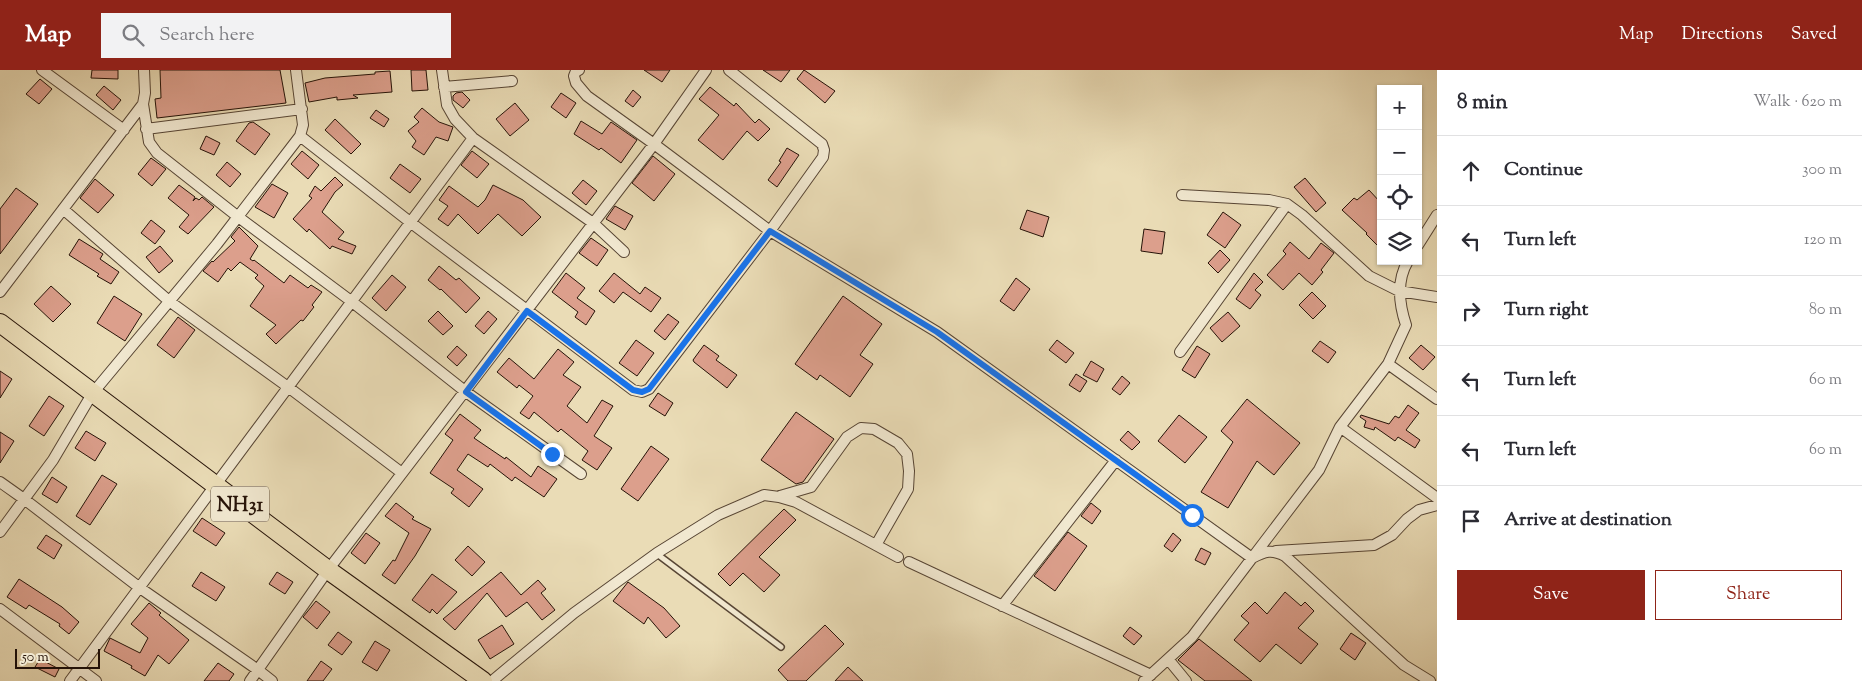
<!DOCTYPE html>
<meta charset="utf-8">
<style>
body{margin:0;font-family:"Sorts Mill Goudy",serif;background:#f2f2f3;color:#2b2b33}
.controls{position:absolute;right:15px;top:15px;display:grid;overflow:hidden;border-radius:0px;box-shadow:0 1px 4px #0004}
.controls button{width:45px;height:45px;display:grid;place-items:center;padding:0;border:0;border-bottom:1px solid #e1e1e2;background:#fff;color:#2b2b33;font:25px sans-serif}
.scale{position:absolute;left:15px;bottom:12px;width:85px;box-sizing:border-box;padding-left:5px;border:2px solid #261308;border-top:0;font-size:14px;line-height:18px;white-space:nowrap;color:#261308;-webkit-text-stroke:4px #f1e8d0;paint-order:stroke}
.stop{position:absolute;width:15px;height:15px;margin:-11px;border:4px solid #1a73e8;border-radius:50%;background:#fff}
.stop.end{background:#1a73e8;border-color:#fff;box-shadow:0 1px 5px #0008}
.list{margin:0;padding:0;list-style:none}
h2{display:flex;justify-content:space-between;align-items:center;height:65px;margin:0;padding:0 20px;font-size:21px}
h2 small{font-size:16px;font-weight:400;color:#7c7c81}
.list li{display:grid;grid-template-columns:32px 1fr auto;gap:15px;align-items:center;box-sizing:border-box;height:70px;padding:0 20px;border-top:1px solid #e1e1e2}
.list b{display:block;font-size:19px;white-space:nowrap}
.list em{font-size:16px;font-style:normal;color:#7c7c81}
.actions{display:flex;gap:10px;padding:15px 20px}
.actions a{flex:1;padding:11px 0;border:1px solid #8f2418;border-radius:0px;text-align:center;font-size:18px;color:#8f2418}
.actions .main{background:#8f2418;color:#fff}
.icon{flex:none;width:28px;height:28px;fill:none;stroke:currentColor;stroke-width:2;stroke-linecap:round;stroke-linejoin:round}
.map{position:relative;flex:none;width:1437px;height:611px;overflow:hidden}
header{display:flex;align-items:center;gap:30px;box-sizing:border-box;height:70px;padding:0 25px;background:#8f2418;color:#fff}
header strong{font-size:24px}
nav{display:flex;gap:28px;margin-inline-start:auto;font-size:18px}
.search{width:350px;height:45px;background:#f2f2f3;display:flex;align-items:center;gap:12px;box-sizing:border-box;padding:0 18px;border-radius:0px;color:#7c7c81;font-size:19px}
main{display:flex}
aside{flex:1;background:#fff}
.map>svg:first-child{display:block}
</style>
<header>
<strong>Map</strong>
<div class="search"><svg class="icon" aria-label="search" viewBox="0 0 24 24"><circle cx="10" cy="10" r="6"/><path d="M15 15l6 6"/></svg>Search here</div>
<nav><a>Map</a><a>Directions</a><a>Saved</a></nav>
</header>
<main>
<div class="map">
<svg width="1437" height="611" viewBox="0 0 1437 611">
<rect width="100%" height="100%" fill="#eadcb6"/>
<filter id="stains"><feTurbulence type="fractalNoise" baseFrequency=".004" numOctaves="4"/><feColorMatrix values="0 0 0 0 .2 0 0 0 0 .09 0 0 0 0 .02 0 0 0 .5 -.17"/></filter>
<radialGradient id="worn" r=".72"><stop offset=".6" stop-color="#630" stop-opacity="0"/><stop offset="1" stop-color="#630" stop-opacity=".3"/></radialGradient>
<path fill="#dc9f8c" stroke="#261308" d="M92 0H118V9L91 8Z
M160 0H280L286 33 157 48 155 29 161 28Z
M411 0H426L428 20 412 21Z
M644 0H670L662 12Z
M763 0H790L781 12Z
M804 0 835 21 825 33 797 9Z
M390 1 392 22 353 25 358 28 337 30V27L309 32 305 13 325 8 375 4V2Z
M40 9 52 19 39 34 26 24Z
M104 16 121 30 113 40 96 25Z
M710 17 734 36 736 33 755 53 759 49 770 59 758 71 747 61 723 90 698 70 719 45 699 29Z
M633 20 641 27 633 37 625 31Z
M462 22 470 30 463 38 453 30V26L456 23Z
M561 23 576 33 566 48 551 37Z
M515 33 529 50 510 66 496 49Z
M422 38 439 52 453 57 448 71 436 67 424 85 412 77 416 71 408 61 419 52 414 47Z
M376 40 389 49 384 57 370 48Z
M335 49 361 74 351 84 325 60Z
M581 51 602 64 611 52 637 70 621 93 601 78 599 80 574 64Z
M253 52 270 64 255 85 236 71 249 53Z
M206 66 220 73 214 85 200 79Z
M787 78 799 85 777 117 768 110 781 92 779 91Z
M302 81 319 95 308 109 291 94Z
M472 81 489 94 477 108 461 95Z
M653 86 675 104 654 131 632 113Z
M151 88 166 99 152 116 138 104Z
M227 92 241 104 230 117 216 105Z
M400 94 421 109 410 123 390 108Z
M335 107 343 115 335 122 322 142 344 162 338 169 356 176 352 184 332 176 330 179 309 159 307 162 293 149 312 128 309 126 315 116 321 121Z
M1305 108 1326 133 1316 142 1294 117Z
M95 109 114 125 98 143 80 128Z
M583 110 597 121 586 135 572 123Z
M272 114 288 123 274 148 255 137Z
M179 115 195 127 193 131 196 128 199 130 202 127 214 137 188 164 179 157 189 145 168 128Z
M493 115 523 130 541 147 522 166 498 144 478 164 458 144 448 156 438 149 448 136 439 130 449 116 478 137 485 130Z
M16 118 38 134 0 184V139Z
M1369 120 1381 133V179L1366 164 1367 163 1342 140 1354 128 1357 130Z
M615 136 633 146 625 160 606 149Z
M1027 140 1049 147 1043 167 1020 159Z
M1223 142 1241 155 1225 178 1207 165Z
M151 150 165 161 155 174 141 163Z
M239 157 258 176 250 189 253 191 254 190 284 213 290 205 308 218 311 215 322 222 312 235 314 237 303 251 301 250 276 274 266 264 276 255 250 236 264 216 255 208 258 205 240 192 231 201 228 198 218 212 203 201 212 191 213 192 235 171 231 167Z
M1144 159 1165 162 1162 184 1141 181Z
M591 168 608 180 597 196 579 183Z
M79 169 103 184 100 189 119 202 111 214 97 206 99 204 69 185Z
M1290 172 1309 189 1321 173 1334 183 1321 200 1323 202 1312 215 1299 203 1283 220 1267 205 1286 184 1283 181Z
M160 176 173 191 159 203 146 187Z
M1220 180 1230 190 1218 203 1208 193Z
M439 196 456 210 459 208 480 228 466 243 441 219 440 220 428 210Z
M566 203 585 218 577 228 595 241 586 255 575 247 578 242 552 222Z
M614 203 640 224 645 217 661 228 651 242 623 222 614 233 599 221Z
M1254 203 1263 212 1255 220 1261 225 1250 239 1236 229Z
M392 205 406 217 386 241 372 228Z
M1016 208 1030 219 1014 241 1000 231Z
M51 216 71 234 53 252 34 234Z
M1312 222 1326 236 1313 249 1299 235Z
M114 226 142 244 125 271 97 253Z
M843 226 882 254 860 285 873 294 850 327 820 305 817 310 795 294Z
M438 241 453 256 443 265 428 251Z
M488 241 497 249 484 264 475 256Z
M1228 242 1240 256 1222 272 1210 258Z
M668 244 679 252 665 270 654 261Z
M178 247 195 260 174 288 157 275Z
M636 270 654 283 637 306 619 293Z
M1057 270 1074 283 1066 293 1049 280Z
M1320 271 1336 282 1328 293 1312 281Z
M704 275 719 286 716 290 737 305 727 318 694 292 693 290Z
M1421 275 1435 287 1423 300 1409 288Z
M457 276 467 285 457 296 447 287Z
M1197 276 1210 284 1195 308 1182 300Z
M558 279 574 292 563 305 581 317 567 336 587 353 602 330 613 336 594 366 612 378 597 400 582 390 588 381 561 359 558 362 534 342 529 349 520 343 533 326 519 315 517 318 497 302 509 288 534 309Z
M1091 291 1104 299 1097 312 1083 305Z
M0 301 12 309 0 328Z
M1076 304 1087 311 1080 322 1069 315Z
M1122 306 1130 313 1120 325 1112 319Z
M658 323 673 333 665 346 649 336Z
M49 326 64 336 44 366 29 356Z
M1247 329 1300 373 1274 405 1257 391 1228 438 1201 422 1233 372 1221 361Z
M1408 335 1419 343 1406 360 1420 370 1415 378 1398 367 1395 371 1375 357 1374 360 1364 357 1366 351 1360 347 1361 345 1389 354 1395 346 1399 348Z
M796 342 834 369 803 412 796 414 761 390Z
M460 344 481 360 474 368 505 389 506 387 531 407 538 396 557 409 544 427 515 407 512 411 490 394 488 397 468 384 457 400 483 419 469 437 451 423 454 419 430 403 453 370 445 364Z
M1179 345 1207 367 1185 393 1158 371Z
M86 361 106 373 95 391 75 378Z
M1128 361 1140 372 1132 380 1120 370Z
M0 362 14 371 0 393Z
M651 376 669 389 638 431 621 419Z
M102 405 117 414 90 455 76 446Z
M52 407 67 417 57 433 42 424Z
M396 433 414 447 412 449 431 459 415 486 395 514 382 505 393 490 395 491 409 463 385 446Z
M1091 433 1101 441 1092 454 1081 446Z
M784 439 796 450 759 487 780 505 764 522 743 503 730 516 718 504Z
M202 448 225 463 216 476 193 461Z
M1068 462 1087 476 1055 521 1034 506Z
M366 463 380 473 365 494 351 483Z
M1173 463 1181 470 1172 482 1164 476Z
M46 465 62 475 54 489 37 478Z
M468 476 485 492 472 506 455 490Z
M1201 478 1211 483 1205 495 1195 490Z
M201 502 225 517 216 531 192 516Z
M277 502 293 512 285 524 269 514Z
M501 502 521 525 538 510 546 519 541 523 555 540 542 550 527 532 506 547 487 523 455 560 443 549Z
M432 504 457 522 437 544 432 539 430 543 412 530Z
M19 509 62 537 79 552 69 564 59 556 60 554 29 535 26 539 7 527Z
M628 512 664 538 680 556 666 568 648 547 644 554 613 531Z
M1285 522 1301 536 1305 532 1314 541 1298 558 1318 574 1301 594 1276 574 1260 592 1234 570 1249 553 1241 546 1255 532 1267 544Z
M316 531 330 542 317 559 303 547Z
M149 533 161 543 159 545 189 570 169 594 158 585 145 606 131 598 132 596 104 581 110 568 140 583 148 568 131 554Z
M502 555 514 574 490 589 478 570Z
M825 555 844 574 806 611H788L778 600Z
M1130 557 1142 566 1134 575 1123 566Z
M338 562 352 572 342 585 328 575Z
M1351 563 1366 573 1355 590 1340 579Z
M1199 569 1252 611H1205L1178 590Z
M375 571 390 580 377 601 362 592Z
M40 589 59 599 55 607 35 597Z
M321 591 332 599 323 611H307Z
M218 593 234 604 229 611H204Z
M848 597 863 611H835Z"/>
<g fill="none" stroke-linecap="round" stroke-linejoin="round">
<g stroke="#574534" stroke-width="8">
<path id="lane" d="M657 484 781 577"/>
</g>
<g stroke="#574534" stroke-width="12">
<path id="street" d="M42 0 124 60
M296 0 303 55 300 66
M442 0 447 35 455 49 473 68 593 153 624 182
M579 0 576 1 574 6 576 13 587 26 654 74 770 161 937 262 1252 488C1265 481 1272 479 1285 486L1404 595 1430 611
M444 17 512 11
M143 34 149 72 157 83 237 146 351 231 466 322 581 404
M146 59 302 39
M1182 125 1269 130 1287 134 1302 145 1369 206 1399 221 1437 227
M63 139 169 231 288 317 402 403
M1418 175 1437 145
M0 222 143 34 145 23 144 0
M1180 282 1287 134
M1388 294 1437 329
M1340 357 1437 428
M0 412 24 429 140 518 258 600 272 611
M780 426 811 417 847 367 861 358 874 359 898 373 907 384 909 401 908 419 876 475
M0 462 53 390 92 324 217 174 300 66 410 152 633 320 642 322 649 319 770 161 823 87 824 80 822 74 729 0
M1276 481 1374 475 1392 465 1407 449 1419 440 1437 435
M909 492 1151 605
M1002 536 1116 390
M0 539 96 611
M1168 589 1186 611
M70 611 473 68
M250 611 328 500 654 74 706 0
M492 611 574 543 657 483 718 445 764 425 779 427 796 432 898 487
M1144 611 1192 567 1319 400 1340 357 1388 294 1406 255C1399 234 1396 211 1408 191"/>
</g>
<g stroke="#261308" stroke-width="20">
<path id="highway" d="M0 253 328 500 483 611"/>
</g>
<use href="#lane" stroke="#f1e8d0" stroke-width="5"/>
<use href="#street" stroke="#f1e8d0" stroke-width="10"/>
<use href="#highway" stroke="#eadcb6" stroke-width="18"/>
</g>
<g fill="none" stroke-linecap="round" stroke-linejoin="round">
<path stroke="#1a73e8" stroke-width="6" d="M552 384 466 322 527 241 633 320 642 322 649 319 770 161 937 262 1192 445"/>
</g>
<g text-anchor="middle" stroke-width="4.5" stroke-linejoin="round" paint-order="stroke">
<rect fill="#f1e8d0" stroke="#635344" stroke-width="1" x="211" y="416.5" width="58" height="35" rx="4"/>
<g font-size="20" font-weight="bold" fill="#261308">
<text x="240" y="441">NH31</text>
</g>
</g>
<rect width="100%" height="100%" filter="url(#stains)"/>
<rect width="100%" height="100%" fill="url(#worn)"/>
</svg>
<div class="controls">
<button>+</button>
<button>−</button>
<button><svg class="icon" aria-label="locate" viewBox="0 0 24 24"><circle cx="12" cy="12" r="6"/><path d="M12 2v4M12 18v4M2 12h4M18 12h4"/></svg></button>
<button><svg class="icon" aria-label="layers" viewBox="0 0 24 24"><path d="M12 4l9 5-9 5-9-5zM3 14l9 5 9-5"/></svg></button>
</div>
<div class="scale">50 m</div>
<div class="stop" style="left:1192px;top:445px"></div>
<div class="stop end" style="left:552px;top:384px"></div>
</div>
<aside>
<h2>8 min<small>Walk · 620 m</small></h2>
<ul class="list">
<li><svg class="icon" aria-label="ahead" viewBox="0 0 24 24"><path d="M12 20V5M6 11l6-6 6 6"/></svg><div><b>Continue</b></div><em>300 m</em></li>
<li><svg class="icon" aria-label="left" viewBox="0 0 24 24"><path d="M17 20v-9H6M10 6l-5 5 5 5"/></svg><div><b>Turn left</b></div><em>120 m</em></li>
<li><svg class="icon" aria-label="right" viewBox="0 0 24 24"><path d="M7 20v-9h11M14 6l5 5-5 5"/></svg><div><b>Turn right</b></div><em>80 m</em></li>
<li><svg class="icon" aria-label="left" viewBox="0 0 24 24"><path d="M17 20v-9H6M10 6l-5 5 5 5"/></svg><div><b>Turn left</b></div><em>60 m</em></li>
<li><svg class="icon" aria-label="left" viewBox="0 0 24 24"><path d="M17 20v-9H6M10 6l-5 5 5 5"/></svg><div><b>Turn left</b></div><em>60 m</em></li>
<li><svg class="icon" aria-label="arrive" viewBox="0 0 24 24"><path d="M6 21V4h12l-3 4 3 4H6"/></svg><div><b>Arrive at destination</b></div></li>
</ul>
<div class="actions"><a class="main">Save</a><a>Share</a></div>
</aside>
</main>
